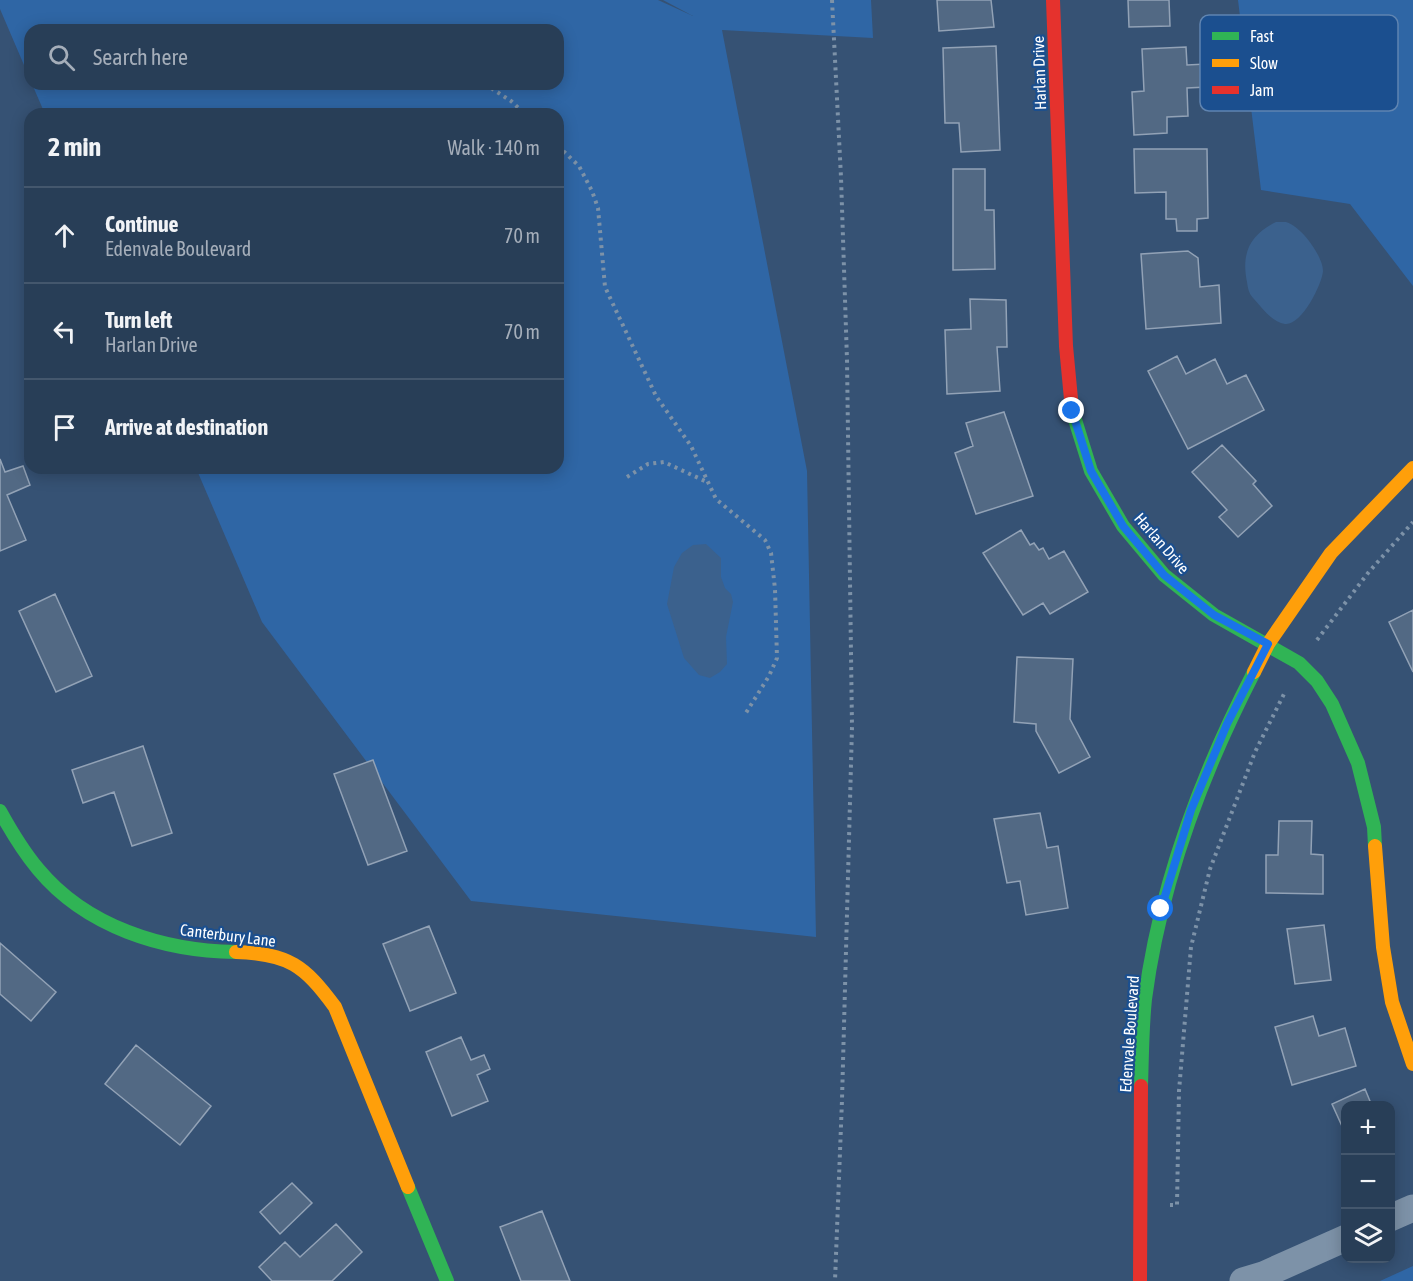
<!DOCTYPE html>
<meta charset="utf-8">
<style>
body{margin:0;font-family:"Asap Condensed",sans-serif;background:#30455d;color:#f1f3f6}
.controls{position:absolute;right:18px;bottom:18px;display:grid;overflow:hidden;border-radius:12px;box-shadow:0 3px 15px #0003}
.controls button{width:54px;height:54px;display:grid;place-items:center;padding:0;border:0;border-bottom:2px solid #44576d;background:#283e57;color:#f1f3f6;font:30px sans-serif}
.stop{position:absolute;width:18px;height:18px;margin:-14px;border:4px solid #1a73e8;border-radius:50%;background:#fff}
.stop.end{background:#1a73e8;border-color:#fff;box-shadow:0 2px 6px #0008}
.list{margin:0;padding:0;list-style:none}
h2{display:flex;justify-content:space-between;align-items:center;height:78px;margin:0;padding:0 24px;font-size:26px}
h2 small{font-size:20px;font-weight:400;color:#a5aeba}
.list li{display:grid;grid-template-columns:39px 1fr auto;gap:18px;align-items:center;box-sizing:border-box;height:96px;padding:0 24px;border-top:2px solid #44576d}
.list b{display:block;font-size:22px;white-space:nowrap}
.list p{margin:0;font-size:20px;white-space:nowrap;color:#a5aeba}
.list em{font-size:20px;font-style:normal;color:#a5aeba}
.icon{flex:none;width:33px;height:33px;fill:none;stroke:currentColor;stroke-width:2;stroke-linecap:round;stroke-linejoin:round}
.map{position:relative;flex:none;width:1413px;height:1281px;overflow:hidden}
.search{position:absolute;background:#283e57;box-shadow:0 3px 15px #0003;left:24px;top:24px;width:540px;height:66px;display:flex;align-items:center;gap:15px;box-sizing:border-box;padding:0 21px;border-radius:18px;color:#a5aeba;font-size:22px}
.panel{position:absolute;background:#283e57;box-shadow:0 3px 15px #0003;left:24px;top:108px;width:540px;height:366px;border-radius:18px}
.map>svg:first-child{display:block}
</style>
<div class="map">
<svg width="1413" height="1281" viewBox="0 0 1413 1281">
<rect width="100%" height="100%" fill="#365274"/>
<path fill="#2f66a5" d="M0 0H658L693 16 663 0H871L873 38 722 30 807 471 816 937 471 901 262 622 196 468H558V114H45L32 84H558V30H30V79L0 9Z
M1238 0H1413V286L1350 204 1261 190Z
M1413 1266V1281H1380Z"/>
<path fill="#3b618d" d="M1276 222C1279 222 1283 222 1286 222 1301 226 1323 256 1323 271 1322 285 1301 326 1285 324 1272 322 1262 308 1254 299 1249 294 1248 289 1247 282 1241 253 1250 235 1276 222Z
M706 544 721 558V577L725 588 731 594 733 602 726 637 727 664 720 672 710 678 699 675 684 658 667 604 674 567 682 553 693 545Z"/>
<path fill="#526984" stroke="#92a2b6" stroke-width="1.5" d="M937 0H991L994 27 939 31Z
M1128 0H1169L1170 26 1129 27Z
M996 46 1000 150 961 152 959 123H945L943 48Z
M1186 47 1187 65 1206 64 1207 87 1187 88 1188 116 1167 117V133L1134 135 1132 92 1144 91 1142 49Z
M1134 149H1207L1208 218 1197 219V231H1177L1176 219H1166V192L1135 193Z
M953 169H985V210H994L995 269 953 270Z
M1188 251 1198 258 1200 287 1219 285 1221 323 1146 329 1141 254Z
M970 299 1006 300 1007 347H997L1000 391 947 394 945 330 971 329Z
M1177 356 1186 374 1215 359 1227 384 1246 375 1264 410 1188 449 1148 371Z
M1004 412 1033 496 976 514 955 453 973 446 966 423Z
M1222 445 1256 481 1253 484 1272 506 1238 537 1219 517 1227 510 1192 472Z
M0 459 5 472 23 466 30 485 7 495 26 540 0 551Z
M1021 530 1030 545 1034 543 1039 550 1043 548 1049 559 1064 551 1088 592 1050 614 1043 603 1023 615 983 553Z
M55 594 92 676 56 692 19 611Z
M1413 610V672L1389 622Z
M1017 657 1073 659 1070 719 1090 757 1059 773 1036 731V724L1014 722Z
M143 746 172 833 132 846 114 792 83 803 72 770Z
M373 760 407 851 368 865 334 774Z
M1040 813 1047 848 1058 846 1068 908 1026 915 1020 881 1007 883 994 819Z
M1279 821H1312L1311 854 1323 855V894L1266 893V855H1278Z
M1324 925 1331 980 1295 984 1287 929Z
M429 926 456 993 410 1011 383 944Z
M0 943 56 992 31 1021 0 994Z
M1313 1016 1319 1036 1345 1028 1356 1066 1292 1085 1275 1027Z
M461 1037 471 1060 484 1055 490 1069 477 1075 488 1101 452 1116 426 1052Z
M136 1045 211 1106 180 1145 105 1084Z
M1365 1089 1372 1106H1346V1135L1332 1104Z
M292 1183 312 1203 280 1234 260 1212Z
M542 1211 570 1281H521L500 1227Z
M336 1224 362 1252 332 1281H272L259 1267 285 1242 300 1257Z"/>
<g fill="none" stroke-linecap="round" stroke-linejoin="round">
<path stroke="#7d92a8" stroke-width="4" stroke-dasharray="3 4.5" stroke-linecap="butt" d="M832 0 841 177 847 360 852 727 842 1100 835 1281
M485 84 511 101 525 114
M558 146 579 166 592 191 598 208 605 287 656 396 691 446 716 499 765 540 771 553 775 589 777 658 769 676 744 716
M627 477 648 464 664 462 707 482
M1317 640 1368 573 1413 522
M1170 1205H1177L1179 1091 1191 947 1210 869 1255 752 1285 692"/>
<path stroke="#7d92a8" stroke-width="27" d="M1390 1218 1413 1208
M1243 1281 1263 1275 1346 1238"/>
<path stroke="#30b455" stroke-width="14" d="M1071 399 1072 410 1091 471 1123 526 1164 575 1214 615 1299 663 1317 681 1332 704 1358 763 1374 827 1375 846
M0 811C11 831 23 851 38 869 86 927 163 951 236 952
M1141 1086C1142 1057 1142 1028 1145 999 1160 884 1201 775 1254 672
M408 1187 447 1281"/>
<path stroke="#ff9f0a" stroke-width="14" d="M1254 672 1268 644 1331 553 1413 468
M1375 846 1383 947 1392 1002 1413 1064
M236 952C289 954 304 965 335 1007L408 1187"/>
<path stroke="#e5322d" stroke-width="14" d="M1053 0 1066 346 1071 399
M1140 1281 1141 1086"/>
</g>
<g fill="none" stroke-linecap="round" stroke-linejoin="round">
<path stroke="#1a73e8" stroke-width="8" d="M1072 411 1091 471 1123 526 1164 575 1214 615 1268 644 1227 724 1191 810 1161 909"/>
</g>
<g text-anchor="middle" stroke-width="4.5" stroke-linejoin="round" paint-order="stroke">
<g font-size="16" fill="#fff" stroke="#1b4f8f">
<text transform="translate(1039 73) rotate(-92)" y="6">Harlan Drive</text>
<text transform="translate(1162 543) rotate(49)" y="6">Harlan Drive</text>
<text transform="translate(228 935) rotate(7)" y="6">Canterbury Lane</text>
<text transform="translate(1129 1034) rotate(-86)" y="6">Edenvale Boulevard</text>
</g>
</g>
<rect x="1200" y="15" width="198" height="96" rx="9" fill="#1b4f8f" stroke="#5f84b1" stroke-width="1.5"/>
<rect x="1212" y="32" width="27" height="8" fill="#30b455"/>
<rect x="1212" y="59" width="27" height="8" fill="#ff9f0a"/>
<rect x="1212" y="86" width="27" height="8" fill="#e5322d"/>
<g font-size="16" fill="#fff">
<text x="1250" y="42">Fast</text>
<text x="1250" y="69">Slow</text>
<text x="1250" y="96">Jam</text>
</g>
</svg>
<div class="controls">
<button>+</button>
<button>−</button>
<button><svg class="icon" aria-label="layers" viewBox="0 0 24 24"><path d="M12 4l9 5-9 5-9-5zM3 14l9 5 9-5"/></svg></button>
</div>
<div class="stop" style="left:1161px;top:909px"></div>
<div class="stop end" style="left:1072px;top:411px"></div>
<div class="search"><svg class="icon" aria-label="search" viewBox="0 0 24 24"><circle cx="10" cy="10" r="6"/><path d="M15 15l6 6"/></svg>Search here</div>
<section class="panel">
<h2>2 min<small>Walk · 140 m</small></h2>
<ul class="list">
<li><svg class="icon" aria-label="ahead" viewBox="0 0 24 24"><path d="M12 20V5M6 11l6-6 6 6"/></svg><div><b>Continue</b><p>Edenvale Boulevard</p></div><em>70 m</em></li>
<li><svg class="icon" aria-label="left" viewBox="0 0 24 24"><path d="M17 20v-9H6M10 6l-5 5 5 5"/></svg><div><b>Turn left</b><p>Harlan Drive</p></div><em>70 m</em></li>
<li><svg class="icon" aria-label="arrive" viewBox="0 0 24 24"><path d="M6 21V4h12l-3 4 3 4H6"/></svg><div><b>Arrive at destination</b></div></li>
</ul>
</section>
</div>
